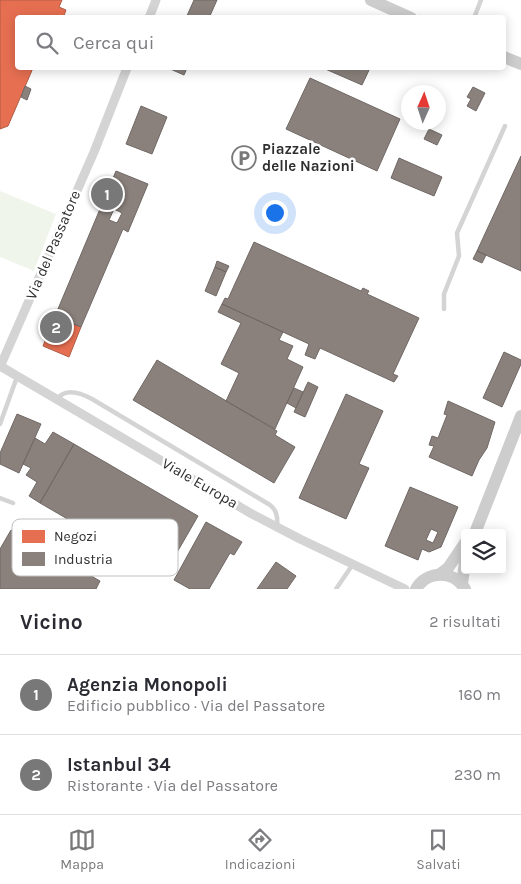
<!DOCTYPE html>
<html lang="it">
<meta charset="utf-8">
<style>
body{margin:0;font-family:Karla,sans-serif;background:#f2f2f3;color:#2b2b33}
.controls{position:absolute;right:15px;bottom:15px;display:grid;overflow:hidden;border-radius:5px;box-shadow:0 2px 12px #0003}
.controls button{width:45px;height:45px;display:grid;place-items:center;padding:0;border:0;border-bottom:1px solid #e1e1e2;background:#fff;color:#2b2b33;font:25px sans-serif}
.compass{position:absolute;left:401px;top:85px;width:45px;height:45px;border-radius:50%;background:#fff;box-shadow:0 2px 12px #0003;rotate:3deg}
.you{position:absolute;left:274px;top:212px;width:18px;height:18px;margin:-12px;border:4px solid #fff;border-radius:50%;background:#1a73e8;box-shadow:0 0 0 8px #1a73e833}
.badge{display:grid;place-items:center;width:32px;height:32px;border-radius:50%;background:#787878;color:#fff;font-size:16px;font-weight:700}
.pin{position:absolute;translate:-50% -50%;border:2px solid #fff;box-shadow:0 1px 5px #0006}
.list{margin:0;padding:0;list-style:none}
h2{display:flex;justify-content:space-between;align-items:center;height:65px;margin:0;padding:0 20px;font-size:21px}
h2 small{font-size:16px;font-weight:400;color:#7c7c81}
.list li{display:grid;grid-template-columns:32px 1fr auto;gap:15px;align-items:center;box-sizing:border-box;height:80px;padding:0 20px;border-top:1px solid #e1e1e2}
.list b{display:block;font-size:19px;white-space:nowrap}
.list p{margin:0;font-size:16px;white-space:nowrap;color:#7c7c81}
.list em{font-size:16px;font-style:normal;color:#7c7c81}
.icon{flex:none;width:28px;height:28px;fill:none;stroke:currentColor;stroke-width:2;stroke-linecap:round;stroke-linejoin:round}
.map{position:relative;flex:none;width:521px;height:589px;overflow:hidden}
.search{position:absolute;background:#fff;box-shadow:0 2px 12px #0003;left:15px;right:15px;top:15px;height:55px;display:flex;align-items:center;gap:12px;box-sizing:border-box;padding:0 18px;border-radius:5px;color:#7c7c81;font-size:19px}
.sheet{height:225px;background:#fff}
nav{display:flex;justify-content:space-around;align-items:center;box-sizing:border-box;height:70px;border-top:1px solid #e1e1e2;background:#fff;font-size:14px;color:#7c7c81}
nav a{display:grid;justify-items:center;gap:2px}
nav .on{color:#787878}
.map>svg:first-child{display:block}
</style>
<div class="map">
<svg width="521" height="589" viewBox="0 0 521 589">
<rect width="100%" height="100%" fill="#fff"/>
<path fill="#f0f5ec" d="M0 191 56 214 34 271 0 257Z"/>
<path fill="#e76f51" stroke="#b05c47" d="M0 0H62L59 7 66 10 63 18H18V68H33L8 126 0 129Z
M55 316 81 327 69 357 43 346Z"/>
<path fill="#8a817c" stroke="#6f6865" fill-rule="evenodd" d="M194 0H217L209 18H186Z
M168 68H187L184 75Z
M323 68H370L362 85Z
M310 78 400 119 377 171 286 129Z
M25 86 31 89 27 100 21 97Z
M473 87 485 93 476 111 467 106 471 99 467 97Z
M141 106 167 117 152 154 126 144Z
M429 129 442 135 437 145 424 139Z
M521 156V271L477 251Z
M399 158 442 177 434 196 391 178Z
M116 171 148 184 128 232 123 229 81 327 55 316ZM114 209 122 213 117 223 109 220Z
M254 242 361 291 363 288 369 291 367 294 419 318 393 374 398 376 394 382 320 348 315 359 305 355 309 344 222 304 225 298 228 299Z
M477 251 486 255 482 263 473 259Z
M217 261 229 266 226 272 215 267Z
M215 267 226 272 216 296 205 291Z
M222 304 283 332 279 340 293 346 287 359 303 367 275 429 226 401 239 373 221 364 241 323 218 312Z
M504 352 521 360V364L502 407 483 398Z
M157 360 277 431 275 435 295 447 274 483 133 400Z
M308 382 318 387 305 417 294 412Z
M294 388 303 392 296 408 287 403Z
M346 394 383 411 359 464 369 468 346 519 299 498Z
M448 401 495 422 487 448 479 460 472 476 429 457 434 446 429 445 432 436 438 438 447 415 444 414Z
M17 414 41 424 19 473 0 464V453Z
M53 432 74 444 40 503 29 496 37 482 26 475 31 468 23 464 35 438 45 444Z
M74 444 198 516 164 575 40 503Z
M410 487 458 507 441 547 429 552 422 549 418 560 385 546ZM431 529 438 532 433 543 426 540Z
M206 522 242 542 234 555 230 553 209 589H190L174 580Z
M11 530 100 581 96 589H0V549Z
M276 562 296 576 287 589H257Z"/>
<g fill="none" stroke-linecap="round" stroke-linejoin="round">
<path stroke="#d4d4d4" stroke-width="1" stroke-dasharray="2.5 2.5" stroke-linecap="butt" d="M420 15 427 18"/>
<path stroke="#d4d4d4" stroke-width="4.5" d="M474 18 481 0
M444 309V294L459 256 457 233 505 126
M57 399C66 387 81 393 92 399L270 505C277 510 278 517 277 526
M0 424 17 377
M0 498 13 503
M336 589 353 564"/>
<path stroke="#d4d4d4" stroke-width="9" d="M149 18 156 0
M0 366 252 514 300 539 405 589
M0 367 94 152 127 68"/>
<path stroke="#cdcdcd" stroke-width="12" d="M371 0 411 18
M504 57 521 64
M475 533 521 416
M440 574 448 568 465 543
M462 584 465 562
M416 589C427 570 454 570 465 589"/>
</g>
<defs>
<g id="parking-ring" transform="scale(1.25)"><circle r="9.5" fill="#fff" stroke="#787878" stroke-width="1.5"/><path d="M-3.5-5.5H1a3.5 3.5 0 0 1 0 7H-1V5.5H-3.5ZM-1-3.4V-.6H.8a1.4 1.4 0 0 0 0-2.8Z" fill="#787878"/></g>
</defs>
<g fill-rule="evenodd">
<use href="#parking-ring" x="244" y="158"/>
</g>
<g text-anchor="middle" stroke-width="5" stroke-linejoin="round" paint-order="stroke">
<g font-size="15" font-weight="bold" fill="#2f2f2f" stroke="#fff" text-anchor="start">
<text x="262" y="154">Piazzale<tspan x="262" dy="17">delle Nazioni</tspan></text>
</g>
<g font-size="15" fill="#2f2f2f" stroke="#fff">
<text transform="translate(53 245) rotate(-67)" y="5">Via del Passatore</text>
<text transform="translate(200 483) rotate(30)" y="5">Viale Europa</text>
</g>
</g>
<rect x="12" y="519" width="166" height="57" rx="8" fill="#fff" stroke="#c1c1c1" stroke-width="1"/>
<rect x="22" y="530" width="23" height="13" fill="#e76f51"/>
<rect x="22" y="552" width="23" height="14" fill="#8a817c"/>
<g font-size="14" fill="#2f2f2f">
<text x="54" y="541">Negozi</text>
<text x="54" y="564">Industria</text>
</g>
</svg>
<div class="controls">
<button><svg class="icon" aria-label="layers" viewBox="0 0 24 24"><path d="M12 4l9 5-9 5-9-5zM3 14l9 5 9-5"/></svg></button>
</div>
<svg class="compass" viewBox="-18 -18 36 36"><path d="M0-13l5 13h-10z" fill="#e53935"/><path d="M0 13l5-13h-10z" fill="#7c7c81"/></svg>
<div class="you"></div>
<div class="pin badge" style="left:107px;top:194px">1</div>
<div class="pin badge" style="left:56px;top:327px">2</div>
<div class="search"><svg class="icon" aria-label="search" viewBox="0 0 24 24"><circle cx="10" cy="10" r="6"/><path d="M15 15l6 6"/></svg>Cerca qui</div>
</div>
<section class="sheet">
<h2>Vicino<small>2 risultati</small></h2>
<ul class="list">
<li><span class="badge">1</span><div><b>Agenzia Monopoli</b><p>Edificio pubblico · Via del Passatore</p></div><em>160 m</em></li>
<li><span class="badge">2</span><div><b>Istanbul 34</b><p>Ristorante · Via del Passatore</p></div><em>230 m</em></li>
</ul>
</section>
<nav>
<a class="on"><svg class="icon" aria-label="map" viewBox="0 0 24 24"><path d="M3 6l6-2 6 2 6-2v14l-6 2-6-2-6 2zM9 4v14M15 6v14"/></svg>Mappa</a>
<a><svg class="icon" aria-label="directions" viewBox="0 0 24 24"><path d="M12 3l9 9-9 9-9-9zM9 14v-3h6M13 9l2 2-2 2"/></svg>Indicazioni</a>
<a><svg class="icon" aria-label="saved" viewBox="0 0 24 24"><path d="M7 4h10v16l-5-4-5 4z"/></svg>Salvati</a>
</nav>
